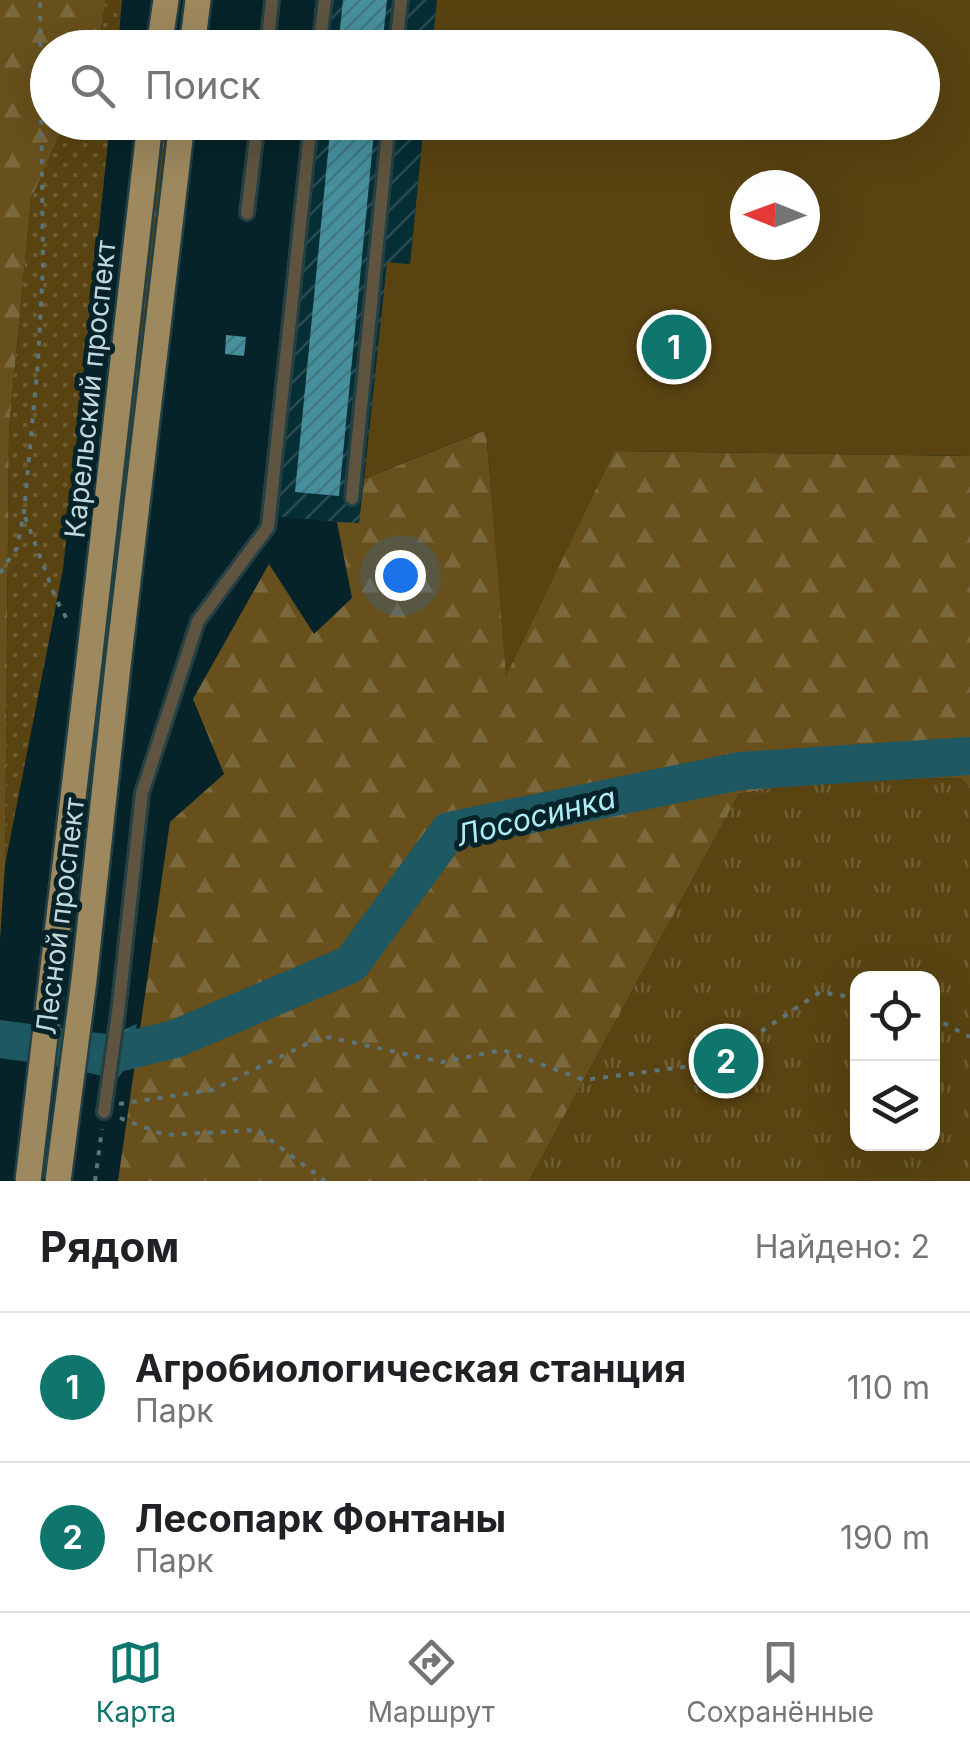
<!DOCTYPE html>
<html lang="ru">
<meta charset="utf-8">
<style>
body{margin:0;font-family:Inter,sans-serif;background:#f6f6f6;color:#202124}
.controls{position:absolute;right:30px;bottom:30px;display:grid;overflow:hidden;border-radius:20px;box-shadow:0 10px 40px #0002}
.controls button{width:90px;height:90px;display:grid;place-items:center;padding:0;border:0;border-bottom:2px solid #e0e0e0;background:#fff;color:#202124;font:50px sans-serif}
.compass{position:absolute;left:730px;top:170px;width:90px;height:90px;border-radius:50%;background:#fff;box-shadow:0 10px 40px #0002;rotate:271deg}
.you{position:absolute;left:400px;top:575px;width:35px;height:35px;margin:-25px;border:8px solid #fff;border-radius:50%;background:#1a73e8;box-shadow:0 0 0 15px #1a73e833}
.badge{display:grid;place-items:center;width:65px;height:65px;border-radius:50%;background:#0f766e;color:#fff;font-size:32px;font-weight:700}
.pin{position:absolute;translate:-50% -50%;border:5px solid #fff;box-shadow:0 2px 10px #0006}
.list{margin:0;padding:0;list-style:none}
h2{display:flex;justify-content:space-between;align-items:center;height:130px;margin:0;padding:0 40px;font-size:42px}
h2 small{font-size:32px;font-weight:400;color:#757577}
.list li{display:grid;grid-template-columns:65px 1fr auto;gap:30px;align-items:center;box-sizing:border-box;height:150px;padding:0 40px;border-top:2px solid #e0e0e0}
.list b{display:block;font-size:38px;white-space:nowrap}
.list p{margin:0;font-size:32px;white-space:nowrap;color:#757577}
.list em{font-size:32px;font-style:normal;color:#757577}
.icon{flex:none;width:55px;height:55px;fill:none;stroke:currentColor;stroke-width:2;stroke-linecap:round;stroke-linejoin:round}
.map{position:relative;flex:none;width:970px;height:1181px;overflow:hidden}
.search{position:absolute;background:#fff;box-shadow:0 10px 40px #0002;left:30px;right:30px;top:30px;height:110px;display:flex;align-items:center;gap:25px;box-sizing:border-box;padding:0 35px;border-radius:55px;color:#757577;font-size:38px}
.sheet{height:430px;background:#fff}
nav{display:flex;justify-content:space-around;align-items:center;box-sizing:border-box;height:140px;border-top:2px solid #e0e0e0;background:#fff;font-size:28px;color:#757577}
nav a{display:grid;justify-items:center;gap:5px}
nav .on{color:#0f766e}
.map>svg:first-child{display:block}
</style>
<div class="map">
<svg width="970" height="1181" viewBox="0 0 970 1181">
<defs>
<pattern id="industrial-furrows" width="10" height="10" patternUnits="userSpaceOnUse" patternTransform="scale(2.5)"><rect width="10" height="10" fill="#052e35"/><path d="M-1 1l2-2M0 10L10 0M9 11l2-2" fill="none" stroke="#284c52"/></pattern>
<pattern id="grass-dots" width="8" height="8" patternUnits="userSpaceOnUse" patternTransform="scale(2.5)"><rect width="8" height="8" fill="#594311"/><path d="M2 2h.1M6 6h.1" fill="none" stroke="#6f5d33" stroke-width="1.8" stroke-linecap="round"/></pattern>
<pattern id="forest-firs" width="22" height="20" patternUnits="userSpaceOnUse" patternTransform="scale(2.5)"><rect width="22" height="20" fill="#67501b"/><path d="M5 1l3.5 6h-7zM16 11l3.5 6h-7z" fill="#7b683c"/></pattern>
<pattern id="park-tufts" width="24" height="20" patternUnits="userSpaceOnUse" patternTransform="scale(2.5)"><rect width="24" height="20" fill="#594311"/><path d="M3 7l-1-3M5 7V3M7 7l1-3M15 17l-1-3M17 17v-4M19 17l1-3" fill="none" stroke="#6f5d33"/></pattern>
<pattern id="water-rules" width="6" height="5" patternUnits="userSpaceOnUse" patternTransform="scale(2.5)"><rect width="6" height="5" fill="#1e5862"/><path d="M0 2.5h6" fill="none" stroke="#3d6f78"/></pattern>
<pattern id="building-hatch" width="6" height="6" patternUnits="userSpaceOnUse" patternTransform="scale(2.5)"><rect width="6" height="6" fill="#46909e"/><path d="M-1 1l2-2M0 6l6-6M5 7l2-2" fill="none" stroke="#427882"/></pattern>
</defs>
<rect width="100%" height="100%" fill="#052328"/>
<path fill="url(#industrial-furrows)" d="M315 0H437L432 47 310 48Z
M302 123H424L410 264 387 263 359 524 262 515Z"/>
<path fill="url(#grass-dots)" d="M106 0H122L118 47 98 48Z
M65 123H110L63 569 5 865 9 428 31 199Z
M161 123H173L110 637 101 636Z"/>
<path fill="url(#forest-firs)" d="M0 0H106L98 47 48 48V122L65 123 31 199 9 428 5 865 0 939Z
M486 430 507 673 614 451 970 456V789L960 778C887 780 811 780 739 794L529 1181H118L170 822 224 774 193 699 269 564 314 634 352 598 337 522 359 523 364 479Z"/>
<path fill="url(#park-tufts)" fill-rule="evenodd" d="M961 778 970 789V1181H529L739 794C811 780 887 780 961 778ZM858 978H932V1144H858Z"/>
<path fill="#594311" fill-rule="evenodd" d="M437 0H970V456L614 451 506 676 486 430 364 479 387 262 410 264 424 123 922 122V48L432 47ZM745 185H805V245H745Z"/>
<path fill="url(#water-rules)" d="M137 1024 130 1063 117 1079 0 1054V1026L99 1040Z"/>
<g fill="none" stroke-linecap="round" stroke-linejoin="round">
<path stroke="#1e5862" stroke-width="38" d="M0 1039 113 1054 175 1039 351 964 449 831 740 771 970 756"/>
</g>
<path fill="url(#building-hatch)" d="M343 0H387L382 48H338Z
M331 122H375L339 496 295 492Z
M226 335 246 337 244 356 225 354Z"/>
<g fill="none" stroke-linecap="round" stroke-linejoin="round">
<g stroke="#234045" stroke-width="18">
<path id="service" d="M267 48 272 0
M319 48 325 0
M396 48 401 0
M247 213 258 122
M352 498 389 122
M104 1112 118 1013 142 793 198 621 268 527 311 122"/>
</g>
<g stroke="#234045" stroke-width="30">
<path id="primary" d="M159 48 166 0
M192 48 198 0
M119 657 182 122
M89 661 150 122"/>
</g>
<path stroke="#5b757a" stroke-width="4" stroke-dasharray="5 8" stroke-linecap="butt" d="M25 517 56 599 69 623
M0 573 17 548 24 512 38 362 43 266 40 0
M932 1017 970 1037
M119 1104 212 1090 323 1036 442 1062 503 1050 584 1080 714 1063 820 992 858 998
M120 1118 165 1135 257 1130 325 1181
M95 1181 102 1129"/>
<use href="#service" stroke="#5e543f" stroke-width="12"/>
<use href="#primary" stroke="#9e895e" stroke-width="25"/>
<g stroke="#234045" stroke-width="30" stroke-linecap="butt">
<path id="primary-bridge" d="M28 1181 89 661
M58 1181 84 980 119 657"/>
</g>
<use href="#primary-bridge" stroke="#9e895e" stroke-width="25"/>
</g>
<g text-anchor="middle" stroke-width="10" stroke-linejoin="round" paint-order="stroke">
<g font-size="28" fill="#c2d7db" stroke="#052328">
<text transform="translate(90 389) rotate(-84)" y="10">Карельский проспект</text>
<text transform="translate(60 916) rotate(-83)" y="10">Лесной проспект</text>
</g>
<g font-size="30" font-style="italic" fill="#afecf9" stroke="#052328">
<text transform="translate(536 817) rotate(-14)" y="10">Лососинка</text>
</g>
</g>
</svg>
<div class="controls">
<button><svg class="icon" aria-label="locate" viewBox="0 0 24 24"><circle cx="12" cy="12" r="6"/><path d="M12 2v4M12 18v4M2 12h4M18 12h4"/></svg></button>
<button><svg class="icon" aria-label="layers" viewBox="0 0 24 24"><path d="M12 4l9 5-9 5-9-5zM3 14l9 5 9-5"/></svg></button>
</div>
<svg class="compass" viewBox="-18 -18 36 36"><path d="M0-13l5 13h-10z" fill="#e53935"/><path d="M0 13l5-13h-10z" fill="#757577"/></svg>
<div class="you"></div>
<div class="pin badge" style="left:674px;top:347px">1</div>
<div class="pin badge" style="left:726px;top:1061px">2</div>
<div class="search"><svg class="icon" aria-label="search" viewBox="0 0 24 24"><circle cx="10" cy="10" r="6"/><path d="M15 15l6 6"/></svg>Поиск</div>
</div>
<section class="sheet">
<h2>Рядом<small>Найдено: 2</small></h2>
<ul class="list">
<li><span class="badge">1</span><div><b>Агробиологическая станция</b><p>Парк</p></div><em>110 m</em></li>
<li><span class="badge">2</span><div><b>Лесопарк Фонтаны</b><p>Парк</p></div><em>190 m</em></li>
</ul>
</section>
<nav>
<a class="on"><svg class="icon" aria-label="map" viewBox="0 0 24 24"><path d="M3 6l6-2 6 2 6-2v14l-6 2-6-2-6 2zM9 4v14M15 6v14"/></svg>Карта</a>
<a><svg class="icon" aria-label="directions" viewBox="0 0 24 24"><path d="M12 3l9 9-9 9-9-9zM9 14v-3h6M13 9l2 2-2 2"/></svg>Маршрут</a>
<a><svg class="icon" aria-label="saved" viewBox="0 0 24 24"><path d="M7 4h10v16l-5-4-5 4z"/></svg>Сохранённые</a>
</nav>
